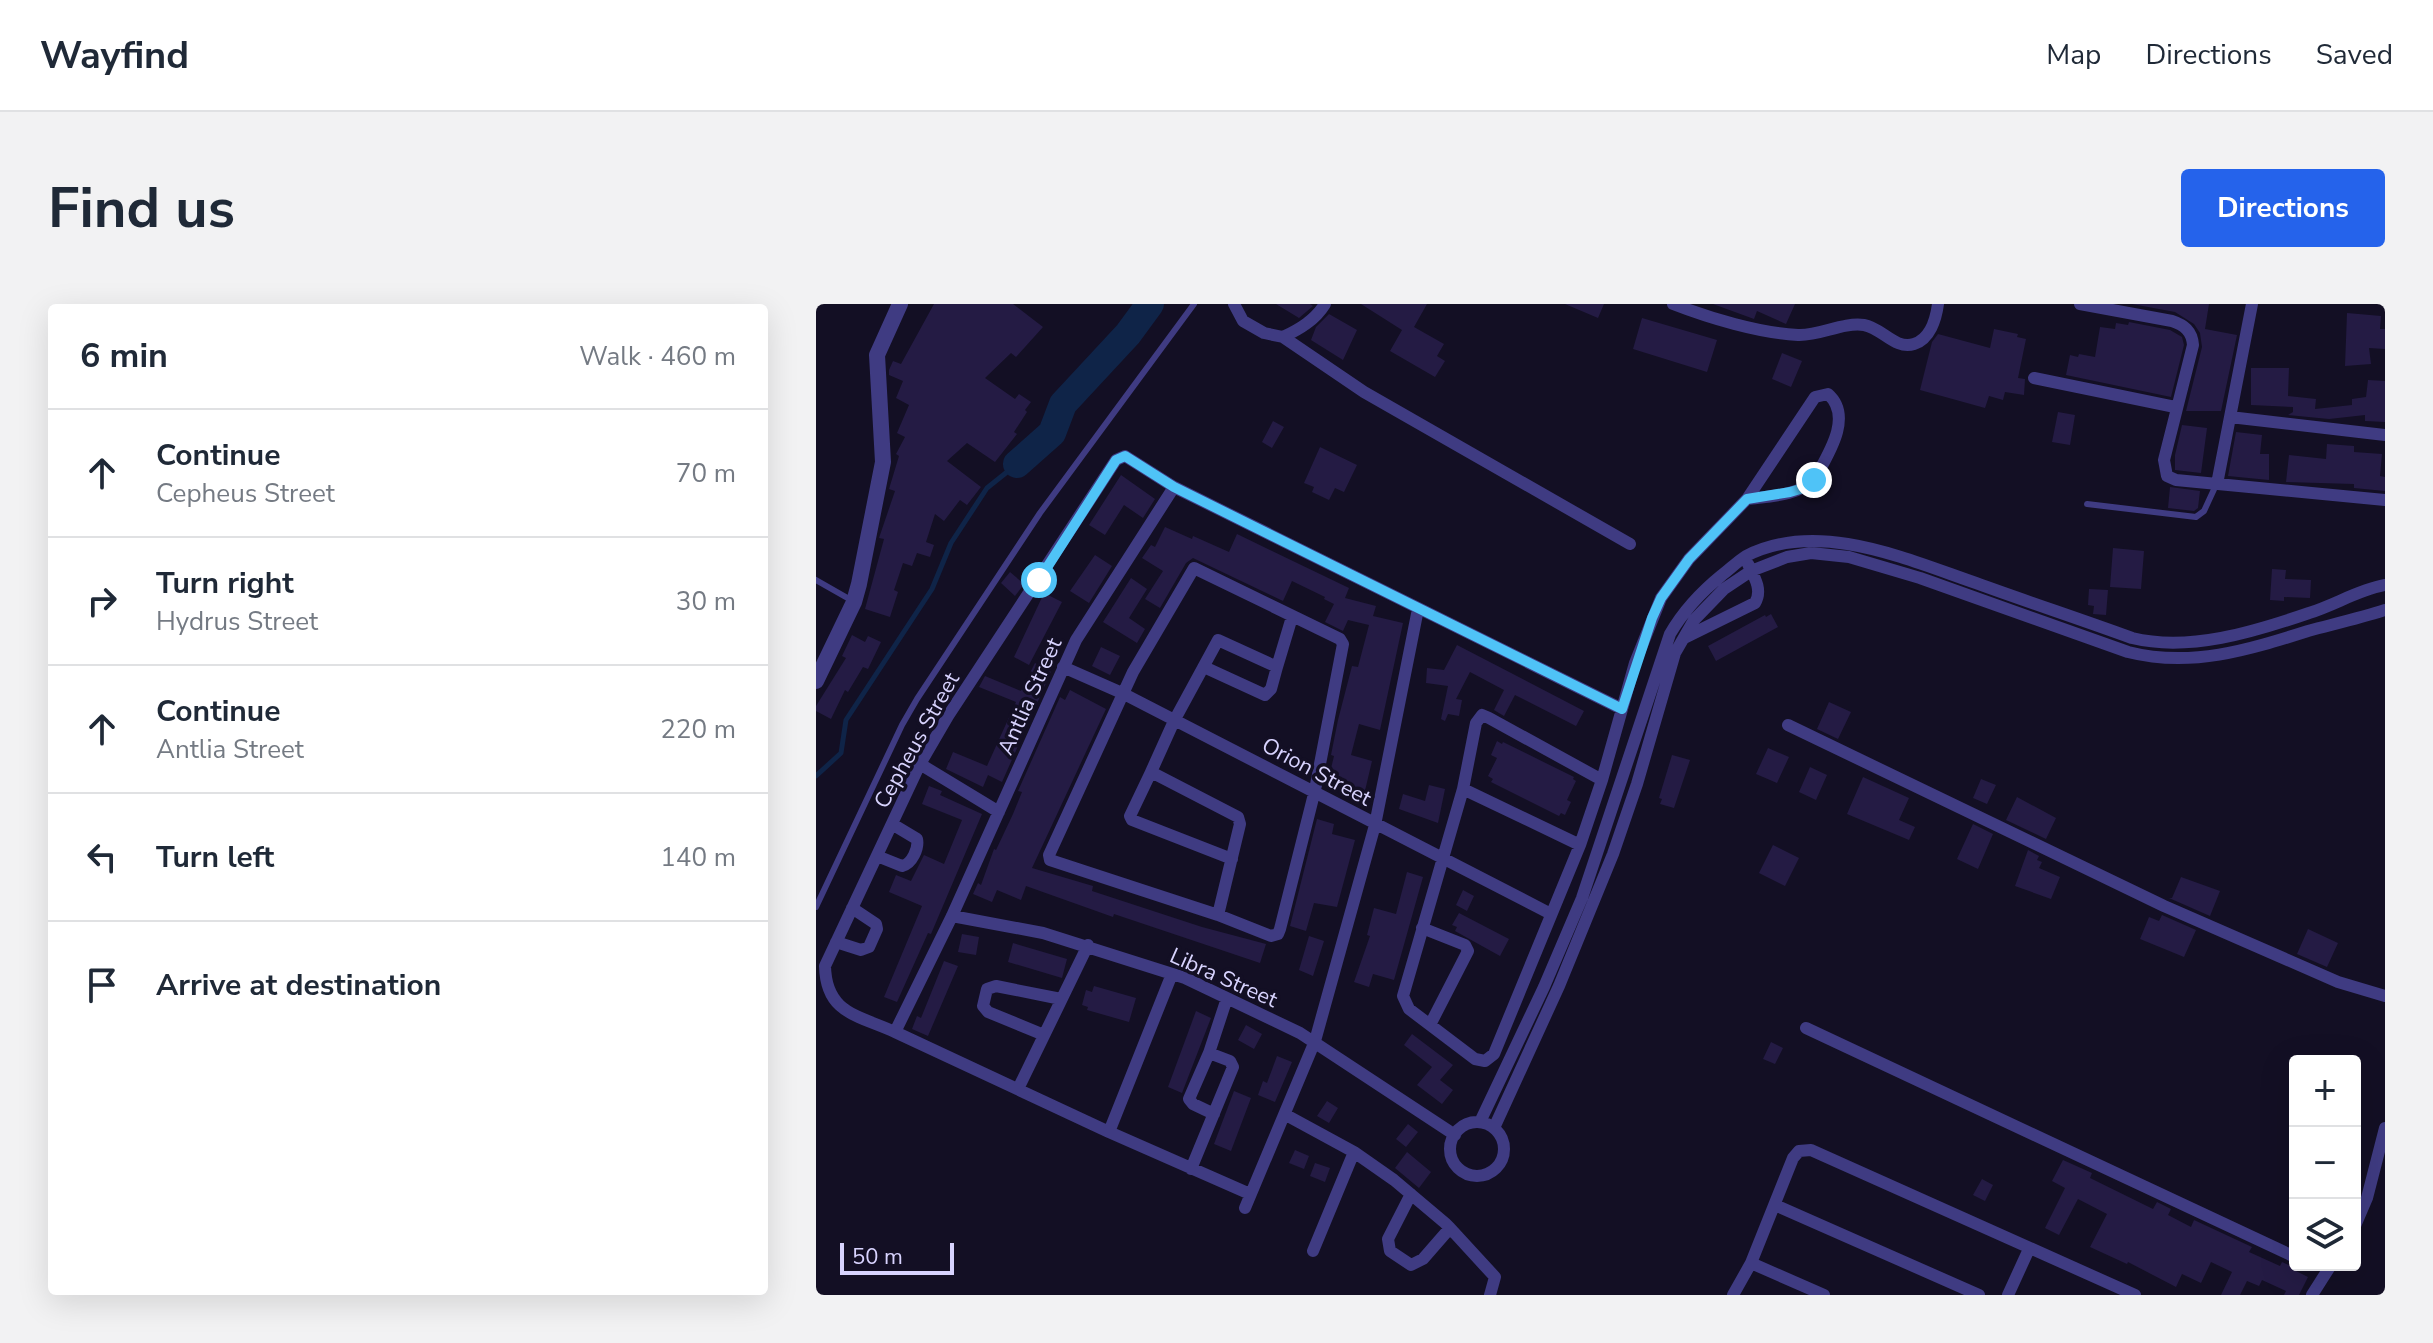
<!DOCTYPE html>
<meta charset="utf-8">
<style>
body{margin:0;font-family:"Nunito Sans",sans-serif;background:#f2f2f3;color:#1f2937}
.controls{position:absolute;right:24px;bottom:24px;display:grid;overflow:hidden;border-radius:8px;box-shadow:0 8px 32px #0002}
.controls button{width:72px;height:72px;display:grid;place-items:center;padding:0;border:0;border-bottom:2px solid #e0e1e3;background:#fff;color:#1f2937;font:40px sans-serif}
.scale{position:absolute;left:24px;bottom:20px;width:114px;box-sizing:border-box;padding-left:8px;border:4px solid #d8d3fe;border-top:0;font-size:22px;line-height:28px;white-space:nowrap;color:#d8d3fe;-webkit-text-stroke:6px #130f24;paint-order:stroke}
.stop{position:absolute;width:24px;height:24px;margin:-18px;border:6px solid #4fc3f7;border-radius:50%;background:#fff}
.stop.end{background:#4fc3f7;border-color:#fff;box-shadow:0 2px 8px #0008}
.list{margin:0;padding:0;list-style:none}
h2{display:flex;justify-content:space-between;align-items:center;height:104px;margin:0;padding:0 32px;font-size:34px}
h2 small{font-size:26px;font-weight:400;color:#747a83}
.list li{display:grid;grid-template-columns:52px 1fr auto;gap:24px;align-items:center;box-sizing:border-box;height:128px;padding:0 32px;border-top:2px solid #e0e1e3}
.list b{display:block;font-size:30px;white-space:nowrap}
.list p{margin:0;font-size:26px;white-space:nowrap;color:#747a83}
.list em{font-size:26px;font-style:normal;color:#747a83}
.icon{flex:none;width:44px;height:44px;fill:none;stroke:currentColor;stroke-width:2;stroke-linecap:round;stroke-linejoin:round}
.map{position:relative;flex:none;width:1569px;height:991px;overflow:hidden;border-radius:8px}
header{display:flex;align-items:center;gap:48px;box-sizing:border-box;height:112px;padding:0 40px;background:#fff;border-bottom:2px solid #e0e1e3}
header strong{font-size:38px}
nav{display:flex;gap:44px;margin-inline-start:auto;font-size:28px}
.intro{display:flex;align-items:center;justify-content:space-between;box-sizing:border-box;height:192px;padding:0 48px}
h1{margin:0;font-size:56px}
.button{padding:20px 36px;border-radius:8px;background:#2563eb;color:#fff;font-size:28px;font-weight:700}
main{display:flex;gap:48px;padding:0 48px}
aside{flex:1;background:#fff;border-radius:8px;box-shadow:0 8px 32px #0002}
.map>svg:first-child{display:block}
</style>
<header>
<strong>Wayfind</strong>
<nav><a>Map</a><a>Directions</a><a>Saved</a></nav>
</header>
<div class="intro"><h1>Find us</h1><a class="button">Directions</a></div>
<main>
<aside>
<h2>6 min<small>Walk · 460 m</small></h2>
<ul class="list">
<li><svg class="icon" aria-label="ahead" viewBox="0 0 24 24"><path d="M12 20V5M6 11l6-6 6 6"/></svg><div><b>Continue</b><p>Cepheus Street</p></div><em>70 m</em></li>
<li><svg class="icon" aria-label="right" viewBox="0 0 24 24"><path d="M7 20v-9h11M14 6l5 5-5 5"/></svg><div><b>Turn right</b><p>Hydrus Street</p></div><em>30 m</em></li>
<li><svg class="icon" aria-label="ahead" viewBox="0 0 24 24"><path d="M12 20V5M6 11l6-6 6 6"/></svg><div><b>Continue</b><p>Antlia Street</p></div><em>220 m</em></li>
<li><svg class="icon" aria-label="left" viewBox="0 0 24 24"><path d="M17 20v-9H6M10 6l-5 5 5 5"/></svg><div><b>Turn left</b></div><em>140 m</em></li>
<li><svg class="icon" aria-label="arrive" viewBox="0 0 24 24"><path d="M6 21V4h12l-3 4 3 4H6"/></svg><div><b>Arrive at destination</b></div></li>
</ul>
</aside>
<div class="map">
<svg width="1569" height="991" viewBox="0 0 1569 991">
<rect width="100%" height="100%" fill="#130f24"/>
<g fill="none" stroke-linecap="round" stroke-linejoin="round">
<path stroke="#0f2448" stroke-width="5" d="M0 472 25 449 30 416 116 285 135 239 171 184 201 160"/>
<path stroke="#0f2448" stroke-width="28" d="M201 160 236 129 247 100 312 30 334 0"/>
</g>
<path fill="#241b44" d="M118 0H197L227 23 200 53 195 49 169 74 199 95 203 90 215 98 209 106 211 108 198 128 201 130 179 158 151 139 131 157 165 183 151 201 144 196 128 217 119 210 110 238 118 241 114 253 101 249 96 262 87 259 78 286 82 288 74 313 49 305 68 235 63 234 64 231 79 187 73 185 83 152 80 150 89 133 81 129 93 101 80 94 87 77 73 71V66L77 57 85 60Z
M460 0H494L497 2 483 14Z
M545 0H611L598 23 628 40 621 52 629 57 619 73 574 47 586 26Z
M749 0H788L782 14Z
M897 0H979L970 20 941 7 938 15Z
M1316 0H1393L1389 25 1421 31 1405 107H1370L1386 43 1384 29 1378 20 1359 8Z
M1531 9 1565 12 1564 25H1569V45L1553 44 1555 60 1529 62Z
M513 10 541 26 527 56 495 36 500 23Z
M826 14 901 36 891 68 817 45Z
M1313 18 1354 26 1366 33 1368 41 1355 93 1250 71 1254 51 1262 53 1263 50 1279 53 1284 23 1299 25 1300 19 1312 21Z
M1178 25 1202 30 1201 33 1210 35 1202 74 1209 75 1208 91 1189 88 1187 96 1173 92 1169 104 1104 86 1116 38 1122 30 1174 44Z
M966 49 986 57 975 83 956 75Z
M1435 64H1473L1472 92 1500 95 1499 105 1536 101V95L1550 93 1552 76 1569 77V118L1549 117V111L1513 115 1472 111 1477 108V103L1435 101Z
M1242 108 1259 111 1254 141 1236 138Z
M457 117 468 123 456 144 446 138Z
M1366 121 1391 124 1385 169 1359 166V151Z
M1420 128 1446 131 1444 150H1453V176L1412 172Z
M1511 140 1538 142V148L1566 150 1564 172 1569 173V187L1538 184V180L1470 178 1473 151 1510 155Z
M504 143 541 161 528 188 519 184 513 196 496 188 498 183 488 179Z
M305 171 339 195 327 214 308 201 289 231 273 221Z
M1354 183 1384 187 1382 204 1378 207 1352 204Z
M349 223 376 235 377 232 413 248 421 230 533 284 529 294 560 302 557 312 587 319 564 426 543 420 535 451 556 457 548 491 511 481 518 452 515 451 522 416 536 362 542 363 553 321 532 316 527 327 509 318 518 300 508 295 509 293 476 277 467 297 377 254 370 259 344 304 329 295 347 267 326 254 335 241 339 243Z
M1297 244 1328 247 1325 285 1294 283Z
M279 251 296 262 273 299 254 287Z
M1456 265 1470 266 1469 275 1495 276 1494 294 1468 293V297L1454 296Z
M194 268 208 280 199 292 185 279Z
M315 274 331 285 313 314 329 325 321 339 287 318Z
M1273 285 1292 286 1290 311 1277 310 1278 302 1272 301Z
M228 289 246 298 213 361 198 353Z
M955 310 962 323 900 357 892 342 949 311 950 313Z
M36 331 49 338 52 332 65 338 52 365 47 363 32 388 29 386 15 415 0 407V402L30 354 26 352Z
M641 341 768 407 760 422 699 391 688 412 678 406 688 386 654 368 640 395 646 396 643 412 632 410 629 417 625 415 632 382 610 379 611 364 628 366Z
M285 343 304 352 294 371 276 362Z
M219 359 235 368 186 478 172 471 167 483 130 465 137 448 171 462 200 398 163 383 169 372 205 387Z
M254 386 290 405 216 564 277 582 276 587 386 623 450 640 444 659 298 610 297 613 210 582 205 596 181 586 176 598 157 590 162 579 165 581 178 545 180 546 197 510 206 488 202 487 244 393 249 396Z
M1013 398 1035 408 1022 435 1001 425Z
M681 437 686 440 687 438 758 473 757 475 760 477 751 496 755 498 749 511 745 509 743 512 675 478 677 475 672 472 681 454 675 451Z
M952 444 973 453 961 479 940 470Z
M856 451 874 456 858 504 844 500 846 495 843 494Z
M994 463 1011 471 1000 496 983 488Z
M1047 473 1093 494 1083 516 1099 523 1093 536 1031 510Z
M1165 475 1180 481 1171 500 1157 494Z
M613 481 629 485 622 519 583 505 587 490 609 497Z
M113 482 126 487 124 491 166 510 115 630 112 629 81 698 68 693 106 602 73 588 80 571 95 577 108 551 128 560 146 516 106 500Z
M1201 493 1240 514 1230 535 1190 516Z
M501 515 518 520 516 530 539 536 521 603 498 599 490 627 474 622Z
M1157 520 1177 530 1162 565 1141 555Z
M957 541 983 554 969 582 943 569Z
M1212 546 1223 552 1221 556 1226 558 1223 564 1244 573 1235 595 1199 582Z
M591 568 607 573 578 676 557 670 553 683 538 678 554 632 551 631 558 604 580 610Z
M1365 573 1404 587 1394 612 1353 594H1356Z
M647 586 658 592 651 607 640 601Z
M643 609 693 635 684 652 639 627 641 623 636 621Z
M1346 611 1380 626 1368 653 1324 635 1333 613 1343 617Z
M1492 625 1522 639 1511 663 1481 650Z
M146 630 163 633 160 651 142 648Z
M493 632 508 637 497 672 483 666Z
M197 639 251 655 246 674 192 658Z
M128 657 142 662 112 732 96 725 101 712 105 714Z
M278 682 320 694 313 718 271 706 272 703 266 701 270 686 276 688Z
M380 707 395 714 366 789 352 783Z
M430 721 446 730 438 745 422 736Z
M596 730 637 761 624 776 637 786 626 800 601 781 616 763 588 741Z
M955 738 967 744 959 760 947 755Z
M461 752 476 758 459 798 442 791 447 777 451 779Z
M418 787 435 794 415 847 398 840Z
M511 797 522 804 513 819 501 812Z
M592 820 602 828 590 843 580 835Z
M479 846 493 852 488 865 473 859Z
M591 848 615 868 603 884 579 864Z
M1247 856 1276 869 1274 874 1337 905 1341 898 1355 905 1352 911 1375 923 1378 916 1436 943 1433 948 1464 962 1466 958 1477 963 1476 965 1492 973 1483 991H1468L1470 987 1446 976 1443 982 1431 977 1424 991H1405L1416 968 1395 958 1385 979 1366 970 1360 983 1312 958 1311 960 1274 943 1291 910 1262 895 1243 931 1229 924 1249 884 1236 877Z
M499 859 514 864 509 878 494 872Z
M1166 875 1177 881 1169 897 1157 891Z"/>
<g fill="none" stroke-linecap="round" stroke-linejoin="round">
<path stroke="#3f3b82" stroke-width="6" d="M1271 200 1380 213 1388 207 1400 181
M0 276 35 296
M0 603 86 421 101 395 224 209 378 0"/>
<path stroke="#3f3b82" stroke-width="12" d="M418 0 427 17 448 29 467 33 548 88 814 240
M857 0C893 14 943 29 982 31 1004 32 1026 18 1048 21 1066 24 1079 46 1098 40 1114 35 1120 15 1122 0
M1264 0 1356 17C1368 21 1376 27 1377 41L1348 156 1351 172 1360 176 1569 196
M467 33C484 25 499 16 509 0
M1218 74 1359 103
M1414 113 1569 131
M1401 180 1436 0
M378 264 524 335 527 340 499 486 464 625 462 630 455 632 402 611 234 556 233 551 317 368Z
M868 334 939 299C947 286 938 272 932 260
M247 363 306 389 735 610
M388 363 449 391 455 385 461 363
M972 421 1348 602 1522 678 1569 692
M104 460 183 508
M335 468 314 512 316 516 416 555
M786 476 673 414 666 411 660 419 647 485 587 692 593 705 659 755 669 757 678 750 764 541 786 476 819 359 845 294 873 255 931 195 999 93 1012 90C1038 113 1011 152 998 176 981 192 954 192 931 195
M647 485 764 541
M61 552 86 562C96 560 103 544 101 535L76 520
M402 611 424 520 422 513 335 468 358 417 402 336 461 363 476 313
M136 612 227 629 369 674 484 729 639 831
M606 624 649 641 652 647 615 719
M20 638 45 646 53 643 61 625 60 620 36 604
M990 724 1479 953
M79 728C41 711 10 709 9 662L104 460 132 412 300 156 309 152 358 183
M228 731 172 708 167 702 171 685 180 682 245 695
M393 749 373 795 377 800 398 810
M202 785 272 641
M470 811 538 848 578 876 629 919 634 924 607 955 595 961 574 947 572 935 595 890
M664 818 728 683 766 594 854 330C868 306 885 288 906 271 914 265 922 257 930 252 1002 215 1090 255 1160 279 1212 298 1264 315 1316 334 1373 348 1438 328 1493 309 1519 301 1542 286 1569 281
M634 845a27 27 0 1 1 54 0a27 27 0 1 1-54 0Z
M678 824 743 682 797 550 821 480 859 349 878 316 908 285 935 267 971 253 995 249 1033 253 1104 274 1312 348C1375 364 1432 346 1492 327 1518 320 1544 314 1569 306
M293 828 356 670
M375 865 417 763 414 757 393 749 411 694
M434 890 293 828 79 728 136 612 260 336 358 183 806 405
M959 901 1163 991
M429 904 499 737 559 521 602 305
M1539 922 1551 894 1569 824
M634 924 679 973 674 991
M497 947 538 848
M935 959 1008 991
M917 991 935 959 977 854 983 847 995 846 1319 991
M1192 991 1213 945
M1496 991 1515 961"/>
<path stroke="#3f3b82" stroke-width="16" d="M0 377 38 298 43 280 67 158 61 51 84 0"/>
</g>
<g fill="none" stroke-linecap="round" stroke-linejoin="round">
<path stroke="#4fc3f7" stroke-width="10" d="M223 276 300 156 309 152 358 183 806 405 836 314 845 294 873 255 931 195 974 188 991 183 998 176"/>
</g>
<g text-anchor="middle" stroke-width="7" stroke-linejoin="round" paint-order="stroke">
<g font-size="22" fill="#d8d3fe" stroke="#130f24">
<text transform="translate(213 392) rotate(-66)" y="8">Antlia Street</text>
<text transform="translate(100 436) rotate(-61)" y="8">Cepheus Street</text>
<text transform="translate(501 467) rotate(28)" y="8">Orion Street</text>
<text transform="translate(408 673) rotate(24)" y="8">Libra Street</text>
</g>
</g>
</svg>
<div class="controls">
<button>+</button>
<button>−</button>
<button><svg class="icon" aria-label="layers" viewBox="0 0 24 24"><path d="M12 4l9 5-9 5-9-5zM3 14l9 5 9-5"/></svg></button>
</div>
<div class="scale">50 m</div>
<div class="stop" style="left:223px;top:276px"></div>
<div class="stop end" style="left:998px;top:176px"></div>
</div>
</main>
